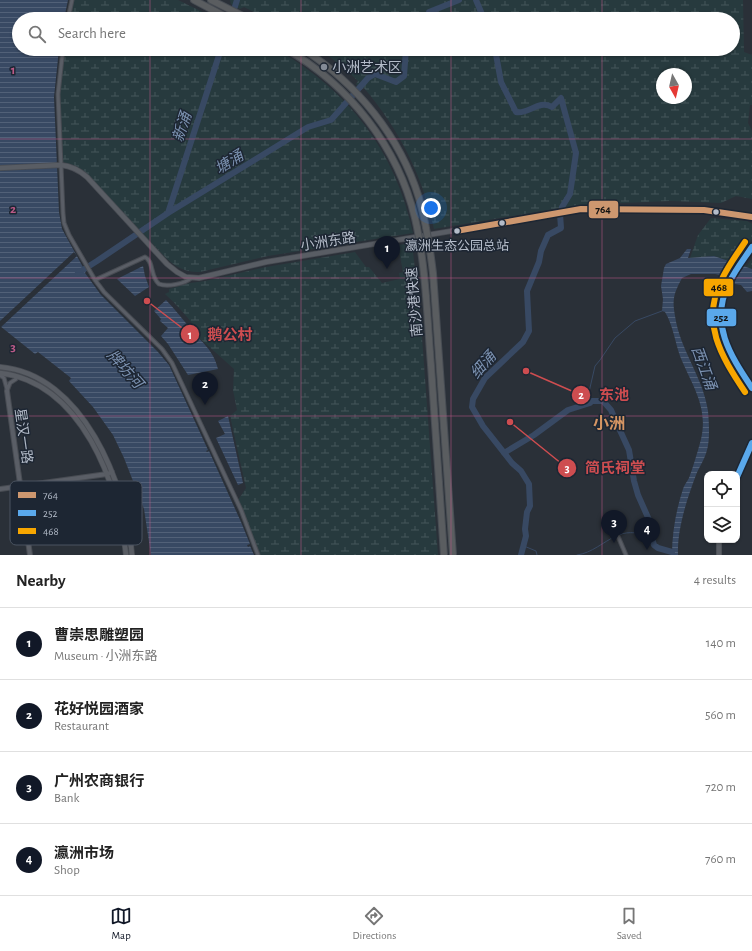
<!DOCTYPE html>
<meta charset="utf-8">
<style>
body{margin:0;font-family:"Alegreya Sans","Noto Sans SC",sans-serif;background:#f2f2f2;color:#222}
.controls{position:absolute;right:12px;bottom:12px;display:grid;overflow:hidden;border-radius:8px;box-shadow:0 1px 3px #0004}
.controls button{width:36px;height:36px;display:grid;place-items:center;padding:0;border:0;border-bottom:1px solid #e0e0e0;background:#fff;color:#222;font:20px sans-serif}
.compass{position:absolute;left:656px;top:68px;width:36px;height:36px;border-radius:50%;background:#fff;box-shadow:0 1px 3px #0004;rotate:172deg}
.you{position:absolute;left:431px;top:208px;width:14px;height:14px;margin:-10px;border:3px solid #fff;border-radius:50%;background:#1a73e8;box-shadow:0 0 0 6px #1a73e833}
.badge{display:grid;place-items:center;width:26px;height:26px;border-radius:50%;background:#111827;color:#fff;font-size:13px;font-weight:700}
.pin{position:absolute;translate:-50% -33px;filter:drop-shadow(0 1px 2px #0008)}
.pin::after{content:'';position:absolute;top:21px;width:14px;height:12px;background:inherit;clip-path:polygon(0 0,100% 0,50% 100%)}
.list{margin:0;padding:0;list-style:none}
h2{display:flex;justify-content:space-between;align-items:center;height:52px;margin:0;padding:0 16px;font-size:17px}
h2 small{font-size:13px;font-weight:400;color:#767676}
.list li{display:grid;grid-template-columns:26px 1fr auto;gap:12px;align-items:center;box-sizing:border-box;height:72px;padding:0 16px;border-top:1px solid #e0e0e0}
.list b{display:block;font-size:15px;white-space:nowrap}
.list p{margin:0;font-size:13px;white-space:nowrap;color:#767676}
.list em{font-size:13px;font-style:normal;color:#767676}
.icon{flex:none;width:22px;height:22px;fill:none;stroke:currentColor;stroke-width:2;stroke-linecap:round;stroke-linejoin:round}
.map{position:relative;flex:none;width:752px;height:555px;overflow:hidden}
.search{position:absolute;background:#fff;box-shadow:0 1px 3px #0004;left:12px;right:12px;top:12px;height:44px;display:flex;align-items:center;gap:10px;box-sizing:border-box;padding:0 14px;border-radius:22px;color:#767676;font-size:15px}
.sheet{height:340px;background:#fff}
nav{display:flex;justify-content:space-around;align-items:center;box-sizing:border-box;height:56px;border-top:1px solid #e0e0e0;background:#fff;font-size:11px;color:#767676}
nav a{display:grid;justify-items:center;gap:2px}
nav .on{color:#111827}
.map>svg:first-child{display:block}
</style>
<div class="map">
<svg width="752" height="555" viewBox="0 0 752 555">
<defs>
<pattern id="wetland-marsh" width="20" height="14" patternUnits="userSpaceOnUse"><rect width="20" height="14" fill="#273a3e"/><path d="M1 5h8M5 5V1M11 12h8M15 12V8" fill="none" stroke="#445559"/></pattern>
<pattern id="water-rules" width="6" height="5" patternUnits="userSpaceOnUse"><rect width="6" height="5" fill="#384963"/><path d="M0 2.5h6" fill="none" stroke="#526178"/></pattern>
</defs>
<rect width="100%" height="100%" fill="#2a3038"/>
<path fill="url(#wetland-marsh)" fill-rule="evenodd" d="M74 0H178L217 19H70Z
M230 0H743L744 52 752 55V105H750L748 123 752 131V199L736 196 721 203 670 201 600 204 560 208 434 229C423 176 399 129 364 88L361 90 356 84 358 81 343 67 319 49H733V19H268L244 7 240 9 231 4ZM662 74H686V98H662Z
M65 49H276C349 91 395 150 413 233L268 256 200 272C186 273 176 267 166 258L85 172 76 166 63 162 60 93Z
M711 218 747 221 752 224V239L737 263 747 266 752 258V269L714 256 690 258 698 235Z
M412 243 421 324 438 555H259L238 500 246 488 230 416 237 410 233 390 234 369 196 335 199 333C189 318 178 306 165 294L169 292V289L190 283 205 281 266 267 355 252 366 267H369L382 283 400 279 399 273 403 272 398 245Z"/>
<path fill="url(#water-rules)" d="M0 0H68L64 19H19V49H59L54 97 59 212 62 229 84 269 92 267 86 271 85 273 101 295 158 352 169 365 208 450 206 451 207 452 209 451 241 522 250 544 247 545 248 547 250 546 254 555H151L144 509 124 458 113 435 93 407 69 381 71 378 38 352 35 354 0 326Z
M687 249H691L688 258 714 256 752 269V291L747 292 741 285 735 284 725 276 715 274H691L682 278C679 284 675 291 674 298 673 304 674 310 675 316 680 350 703 377 708 411 709 422 710 440 707 450 705 459 699 467 696 475 687 499 677 529 678 555H672C672 533 676 510 683 489 684 485 687 482 689 478 693 467 697 454 700 443 710 408 692 386 680 356 675 342 673 325 665 312L662 311 663 299 661 286 664 268 666 264 680 258Z
M143 266 145 276 149 287 135 296 117 279Z
M166 300C175 309 182 319 190 328 202 343 213 349 218 369L188 375 168 344 161 336 168 328 160 321 161 319 154 311Z
M228 416 243 483 238 485 216 438 225 434 218 421Z"/>
<path fill="#2a3038" d="M74 252 77 256 0 328V321Z"/>
<g fill="none" stroke-linecap="round" stroke-linejoin="round">
<path stroke="#384963" stroke-width="1" d="M592 401 589 397V392L595 366 600 360 615 338 635 321 662 311
M619 535C629 530 640 535 650 532
M524 546 536 551 537 555
M577 555C592 553 603 542 616 536"/>
<path stroke="#384963" stroke-width="6" d="M476 0 484 19
M231 19 237 0
M429 19V12L459 0
M495 49 501 82 516 112C528 115 539 99 552 107L561 98 576 153 570 194 562 207
M168 213 221 49
M78 273 97 261 168 213 308 127 331 120 368 78 375 74 396 82 404 76 406 49
M504 453 534 435 568 410 590 403 592 401H603L611 410 614 417 617 421 618 426 629 450 634 481 638 495 650 522V532L654 545 658 548 672 552
M521 555 526 536 525 529 527 512 530 506 529 484 521 471 512 463 483 426 472 407 473 399 485 378 523 342 529 331 527 291 539 262 541 251 548 235 561 228 560 214"/>
<g stroke="#484c53" stroke-width="5">
<path id="minor" d="M68 19 72 0
M63 49 58 94 63 213 64 223 69 235 95 280 104 292 162 349 172 363 241 510 258 555
M95 280 145 257C154 261 150 277 159 284 167 287 185 284 191 278
M0 375 4 378 7 389
M7 391 10 383 16 379
M617 534 626 555"/>
</g>
<g stroke="#484c53" stroke-width="6">
<path id="tertiary" d="M7 391 30 555
M0 489 107 474 112 472"/>
</g>
<g stroke="#484c53" stroke-width="6">
<path id="secondary" d="M0 168 61 165C72 166 79 170 87 177L167 264 177 272 186 277 199 278 266 262 518 220 564 211 588 209H697L716 211 752 217
M752 247C743 260 732 274 726 289 709 325 733 359 752 388
M0 367C83 374 126 484 132 555
M0 373C82 383 119 484 126 555
M737 477 752 443
M719 555V540"/>
</g>
<g stroke="#474c53" stroke-width="8">
<path id="motorway" d="M194 0 230 19
M211 0 249 19"/>
</g>
<use href="#minor" stroke="#5a5e66" stroke-width="3"/>
<use href="#tertiary" stroke="#5a5e66" stroke-width="4"/>
<use href="#secondary" stroke="#595d64" stroke-width="4.5"/>
<use href="#motorway" stroke="#5a5d60" stroke-width="6"/>
<g stroke="#474c53" stroke-width="8" stroke-linecap="butt">
<path id="motorway-bridge" d="M286 49C349 85 398 147 415 218 426 266 427 316 431 365 435 428 440 492 444 555
M303 49C357 84 400 136 419 198 426 223 430 248 433 273L453 555"/>
</g>
<use href="#motorway-bridge" stroke="#5a5d60" stroke-width="6"/>
<g stroke="#1d2633" stroke-width="9">
<path id="bus-1" d="M456 231 581 209 704 210 752 217"/>
</g>
<g stroke="#1d2633" stroke-width="9">
<path id="bus-2" d="M752 247C744 259 735 270 729 283 709 323 730 355 752 388
M737 477 752 443"/>
</g>
<g stroke="#1d2633" stroke-width="9">
<path id="bus-3" d="M745 392C721 356 700 322 722 279 728 266 737 254 745 242"/>
</g>
<use href="#bus-1" stroke="#cd976f" stroke-width="6"/>
<use href="#bus-2" stroke="#5aa8eb" stroke-width="6"/>
<use href="#bus-3" stroke="#f7a600" stroke-width="6"/>
</g>
<path fill="none" stroke="#bc5a87" stroke-width="1" stroke-opacity="0.55" d="M150 0V19M301 0V19M451 0V19M602 0V19M150 49V555M301 49V555M451 49V555M602 49V555M0 139H752M0 278H752M0 416H752"/>
<circle fill="#848b96" stroke="#1d2633" stroke-width="1.5" cx="324" cy="67" r="4"/>
<g fill="#b4bcc9" stroke="#1d2633" stroke-width="1.5">
<circle cx="716" cy="212" r="3.5"/>
<circle cx="502" cy="223" r="3.5"/>
<circle cx="457" cy="231" r="3.5"/>
</g>
<g text-anchor="middle" stroke-width="3" stroke-linejoin="round" paint-order="stroke">
<g font-size="13" fill="#b4bcc9" stroke="#1d2633">
<text x="457" y="250">瀛洲生态公园总站</text>
</g>
<g font-size="14" fill="#b4bcc9" stroke="#1d2633" text-anchor="start">
<text x="332" y="72">小洲艺术区</text>
</g>
<g font-size="14" fill="#b4bcc9" stroke="#1d2633">
<text transform="translate(328 241) rotate(-9)" y="5">小洲东路</text>
<text transform="translate(414 302) rotate(-95)" y="5">南沙港快速</text>
<text transform="translate(24 436) rotate(82)" y="5">星汉一路</text>
</g>
<g font-size="15" font-style="italic" fill="#7c92b1" stroke="#1d2633">
<text transform="translate(182 127) rotate(-72)" y="5">新涌</text>
<text transform="translate(229 162) rotate(-32)" y="5">塘涌</text>
<text transform="translate(483 365) rotate(-49)" y="5">细涌</text>
<text transform="translate(704 368) rotate(70)" y="5">西江涌</text>
<text transform="translate(125 369) rotate(48)" y="5">牌坊河</text>
</g>
<g font-size="16" font-weight="bold" fill="#d59563" stroke="#1d2633">
<text x="609" y="429">小洲</text>
</g>
</g>
<rect x="10" y="481" width="132" height="64" rx="6" fill="#1d2633" stroke="#4a5360" stroke-width="1"/>
<rect x="18" y="492" width="18" height="6" fill="#cd976f"/>
<rect x="18" y="510" width="18" height="6" fill="#5aa8eb"/>
<rect x="18" y="528" width="18" height="6" fill="#f7a600"/>
<g font-size="11" fill="#b4bcc9">
<text x="43" y="499">764</text>
<text x="43" y="517">252</text>
<text x="43" y="535">468</text>
</g>
<g font-size="13" text-anchor="middle" font-weight="bold" fill="#bc5a87" stroke="#1d2633" stroke-width="3" stroke-linejoin="round" paint-order="stroke">
<text x="13" y="74">1</text>
<text x="13" y="213">2</text>
<text x="13" y="351">3</text>
</g>
<path fill="none" stroke="#ce4d50" stroke-width="1.5" d="M147 301L190 334M526 371L581 395M510 422L567 468"/>
<g fill="#ce4d50" stroke="#1d2633" stroke-width="1.5">
<circle cx="147" cy="301" r="4"/>
<circle cx="526" cy="371" r="4"/>
<circle cx="510" cy="422" r="4"/>
<circle cx="190" cy="334" r="10"/>
<circle cx="581" cy="395" r="10"/>
<circle cx="567" cy="468" r="10"/>
</g>
<g font-size="12" text-anchor="middle" font-weight="bold" fill="#fff">
<text x="190" y="339">1</text>
<text x="581" y="399">2</text>
<text x="567" y="472">3</text>
</g>
<g font-size="15" text-anchor="middle" font-weight="bold" fill="#ce4d50" stroke="#1d2633" stroke-width="3" stroke-linejoin="round" paint-order="stroke">
<text x="230" y="340">鹅公村</text>
<text x="614" y="400">东池</text>
<text x="615" y="473">简氏祠堂</text>
</g>
<g stroke="#1d2633" stroke-width="1.5">
<rect x="588" y="200" width="31" height="19" rx="4" fill="#cd976f"/>
<rect x="703" y="278" width="31" height="19" rx="4" fill="#f7a600"/>
<rect x="706" y="308" width="31" height="19" rx="4" fill="#5aa8eb"/>
</g>
<g font-size="11" text-anchor="middle" font-weight="bold" fill="#111">
<text x="603" y="213">764</text>
<text x="719" y="291">468</text>
<text x="721" y="321">252</text>
</g>
</svg>
<div class="controls">
<button><svg class="icon" aria-label="locate" viewBox="0 0 24 24"><circle cx="12" cy="12" r="6"/><path d="M12 2v4M12 18v4M2 12h4M18 12h4"/></svg></button>
<button><svg class="icon" aria-label="layers" viewBox="0 0 24 24"><path d="M12 4l9 5-9 5-9-5zM3 14l9 5 9-5"/></svg></button>
</div>
<svg class="compass" viewBox="-18 -18 36 36"><path d="M0-13l5 13h-10z" fill="#e53935"/><path d="M0 13l5-13h-10z" fill="#767676"/></svg>
<div class="you"></div>
<div class="pin badge" style="left:387px;top:269px">1</div>
<div class="pin badge" style="left:205px;top:405px">2</div>
<div class="pin badge" style="left:614px;top:543px">3</div>
<div class="pin badge" style="left:647px;top:550px">4</div>
<div class="search"><svg class="icon" aria-label="search" viewBox="0 0 24 24"><circle cx="10" cy="10" r="6"/><path d="M15 15l6 6"/></svg>Search here</div>
</div>
<section class="sheet">
<h2>Nearby<small>4 results</small></h2>
<ul class="list">
<li><span class="badge">1</span><div><b>曹崇思雕塑园</b><p>Museum · 小洲东路</p></div><em>140 m</em></li>
<li><span class="badge">2</span><div><b>花好悦园酒家</b><p>Restaurant</p></div><em>560 m</em></li>
<li><span class="badge">3</span><div><b>广州农商银行</b><p>Bank</p></div><em>720 m</em></li>
<li><span class="badge">4</span><div><b>瀛洲市场</b><p>Shop</p></div><em>760 m</em></li>
</ul>
</section>
<nav>
<a class="on"><svg class="icon" aria-label="map" viewBox="0 0 24 24"><path d="M3 6l6-2 6 2 6-2v14l-6 2-6-2-6 2zM9 4v14M15 6v14"/></svg>Map</a>
<a><svg class="icon" aria-label="directions" viewBox="0 0 24 24"><path d="M12 3l9 9-9 9-9-9zM9 14v-3h6M13 9l2 2-2 2"/></svg>Directions</a>
<a><svg class="icon" aria-label="saved" viewBox="0 0 24 24"><path d="M7 4h10v16l-5-4-5 4z"/></svg>Saved</a>
</nav>
